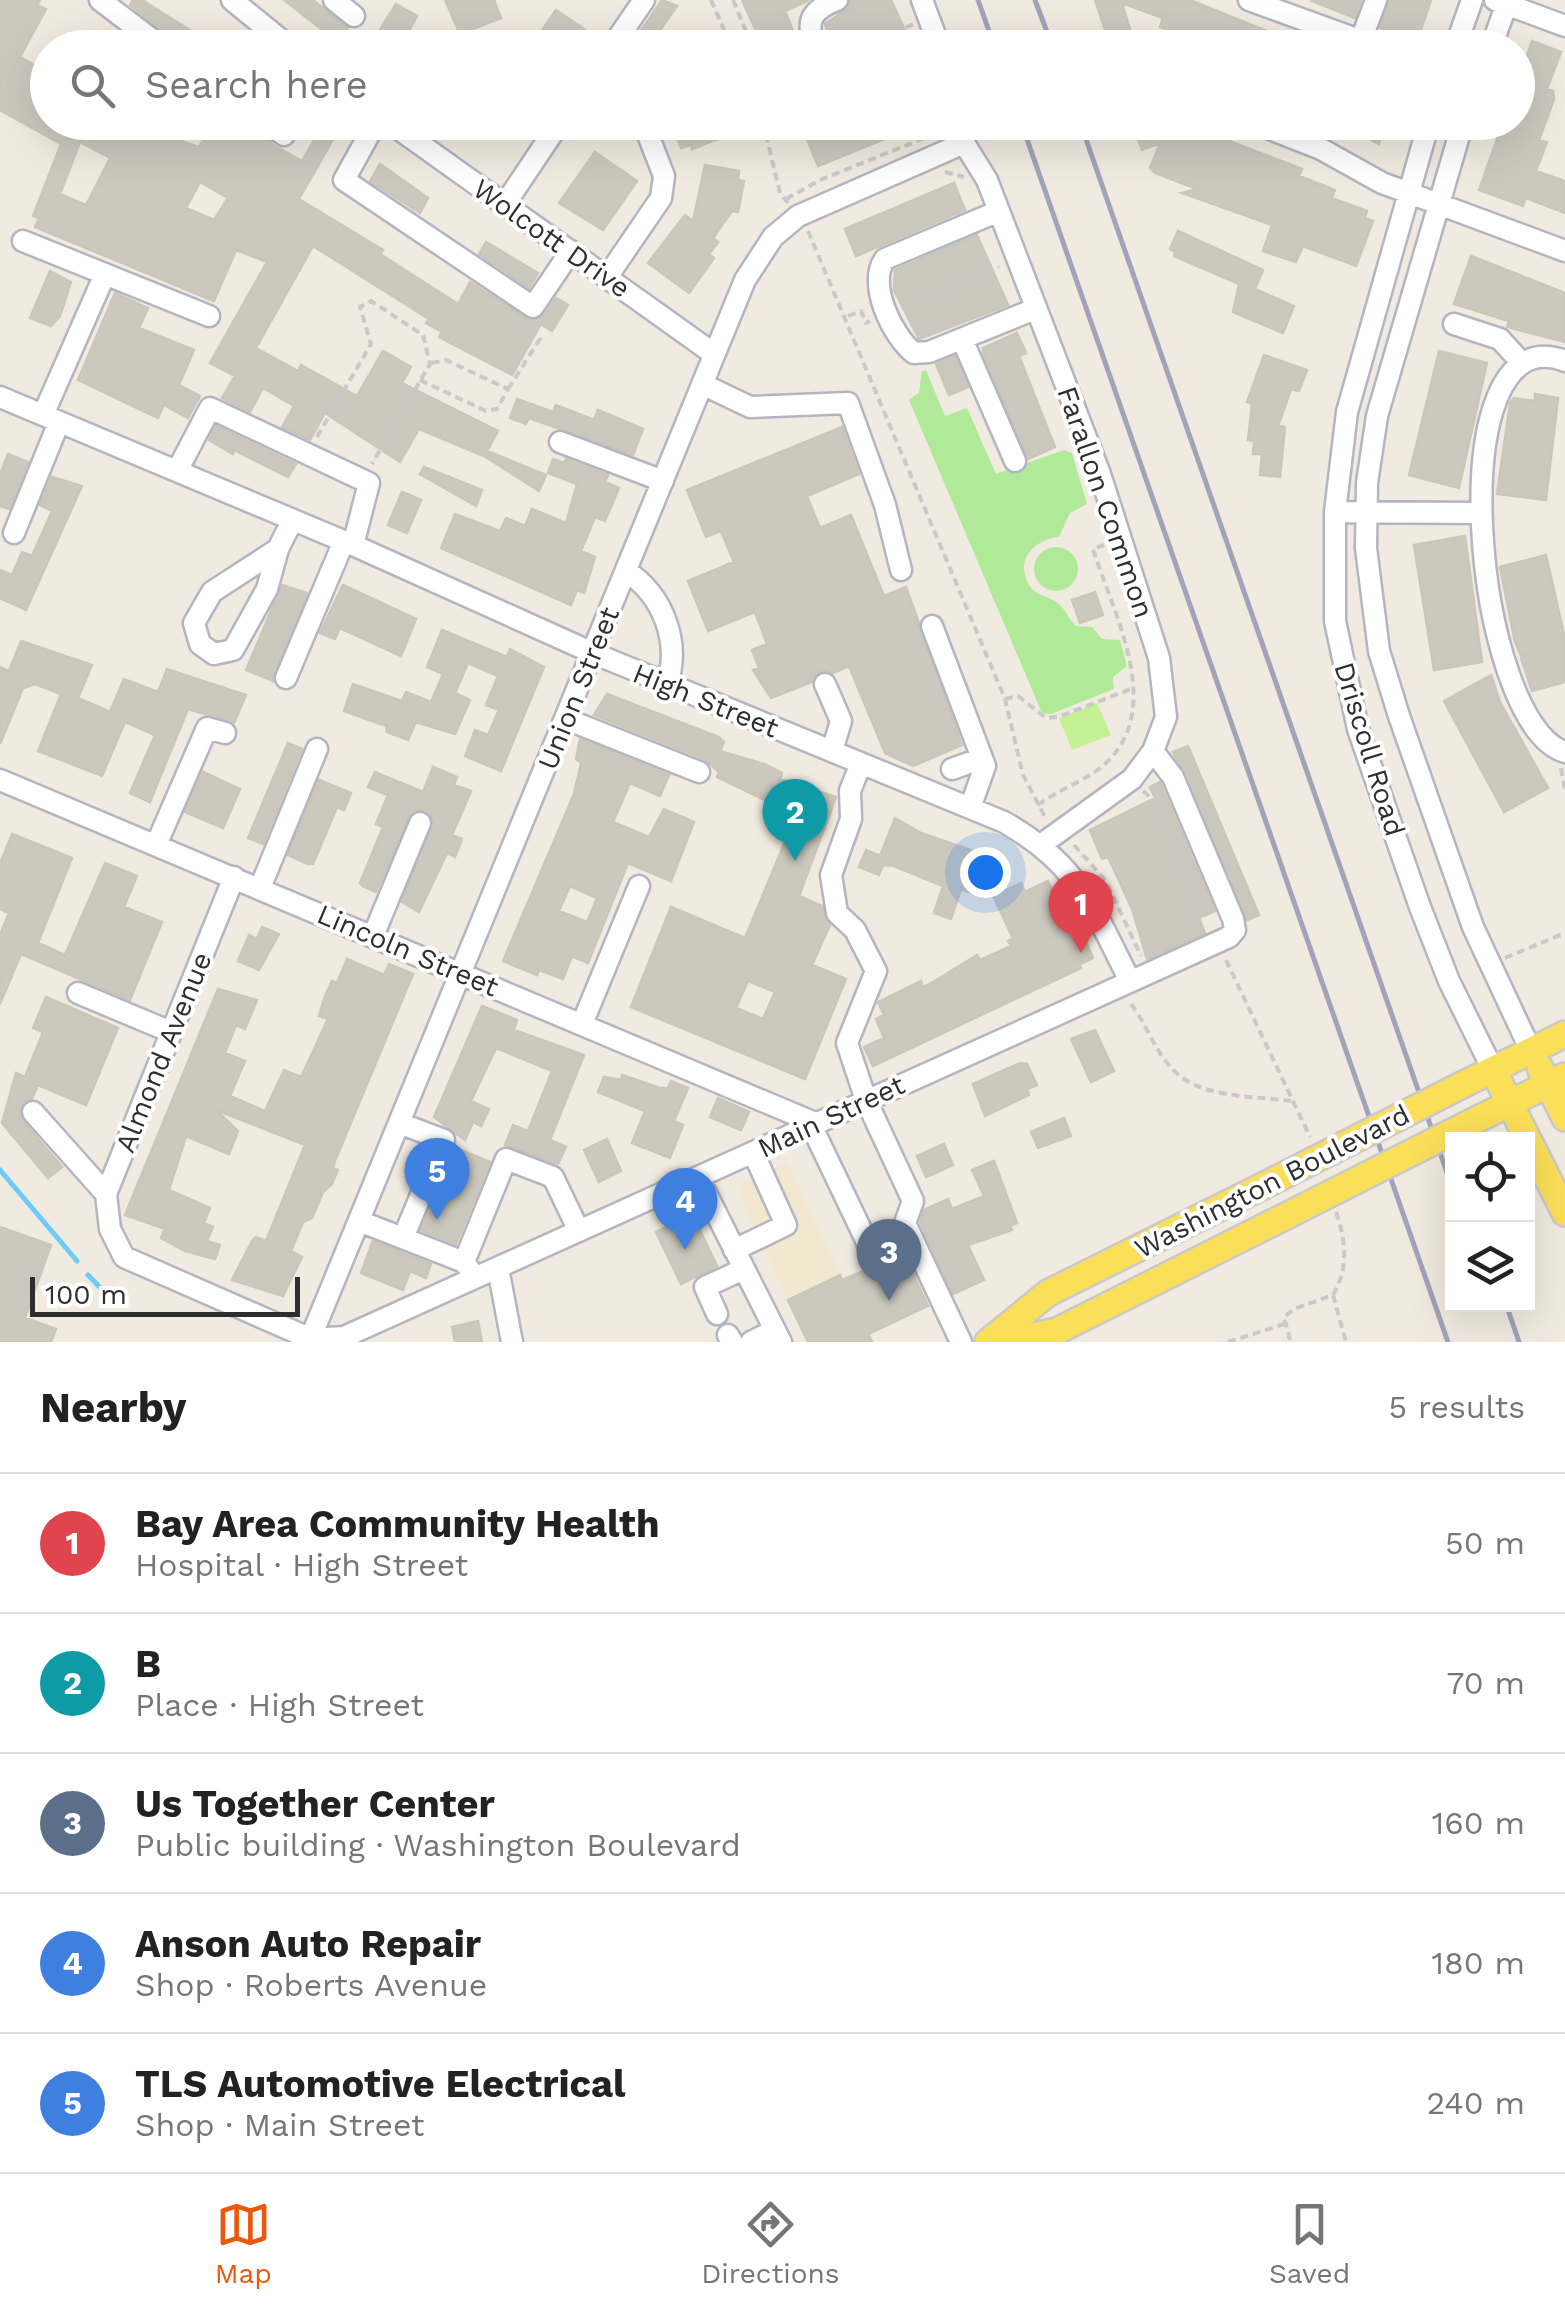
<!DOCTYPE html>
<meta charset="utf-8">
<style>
body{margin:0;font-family:"Work Sans",sans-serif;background:#f6f6f6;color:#222}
.controls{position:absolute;right:30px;bottom:30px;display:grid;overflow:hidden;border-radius:0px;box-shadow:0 10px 40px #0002}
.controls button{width:90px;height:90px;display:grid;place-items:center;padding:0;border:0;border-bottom:2px solid #e0e0e0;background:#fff;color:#222;font:50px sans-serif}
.scale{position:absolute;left:30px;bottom:25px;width:270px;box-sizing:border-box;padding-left:10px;border:5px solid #2e2e2e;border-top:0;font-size:28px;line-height:35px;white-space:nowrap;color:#2e2e2e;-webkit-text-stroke:8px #fff;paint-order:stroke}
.you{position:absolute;left:985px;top:872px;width:35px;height:35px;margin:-25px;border:8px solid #fff;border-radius:50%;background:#1a73e8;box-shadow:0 0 0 15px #1a73e833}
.badge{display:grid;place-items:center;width:65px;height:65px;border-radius:50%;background:#ea580c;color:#fff;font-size:32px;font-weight:700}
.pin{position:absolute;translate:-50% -82px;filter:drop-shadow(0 2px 5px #0008)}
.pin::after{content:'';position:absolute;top:52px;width:35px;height:30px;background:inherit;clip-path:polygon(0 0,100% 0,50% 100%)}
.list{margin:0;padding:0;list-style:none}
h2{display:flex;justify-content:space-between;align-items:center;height:130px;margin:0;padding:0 40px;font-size:42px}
h2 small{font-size:32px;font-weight:400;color:#767676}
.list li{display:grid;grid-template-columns:65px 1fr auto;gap:30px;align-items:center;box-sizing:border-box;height:140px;padding:0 40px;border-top:2px solid #e0e0e0}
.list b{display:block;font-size:38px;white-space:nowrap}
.list p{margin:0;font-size:32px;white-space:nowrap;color:#767676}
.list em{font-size:32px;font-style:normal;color:#767676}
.icon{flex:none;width:55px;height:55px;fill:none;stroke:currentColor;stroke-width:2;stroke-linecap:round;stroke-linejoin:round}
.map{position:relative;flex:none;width:1565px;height:1342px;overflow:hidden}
.search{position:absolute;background:#fff;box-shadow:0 10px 40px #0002;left:30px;right:30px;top:30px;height:110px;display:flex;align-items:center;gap:25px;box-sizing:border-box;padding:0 35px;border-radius:55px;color:#767676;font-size:38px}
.sheet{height:830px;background:#fff}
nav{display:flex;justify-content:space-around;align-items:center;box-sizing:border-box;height:140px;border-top:2px solid #e0e0e0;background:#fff;font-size:28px;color:#767676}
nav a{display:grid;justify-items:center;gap:5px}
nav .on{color:#ea580c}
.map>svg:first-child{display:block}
</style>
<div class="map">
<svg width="1565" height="1342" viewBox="0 0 1565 1342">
<rect width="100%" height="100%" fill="#f0eae0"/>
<path fill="#f2e8cf" d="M787 1163 872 1342H808L742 1201 740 1189 746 1181Z"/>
<path fill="#b0ea99" d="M926 370 945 416 967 408 996 474 1064 450 1072 453 1087 504 1070 513 1059 537C1036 539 1015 558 1028 583 1034 595 1044 595 1055 601 1064 606 1068 618 1076 626L1092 627 1102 639 1120 640 1127 666 1113 677 1114 689 1051 714 1042 713 909 400 919 393 922 371Z
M1034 569a22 22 0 1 1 44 0a22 22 0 1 1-44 0Z"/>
<path fill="#c5f194" d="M1097 703 1111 735 1072 750 1059 718Z"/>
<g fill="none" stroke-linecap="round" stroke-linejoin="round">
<path stroke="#6ccbf8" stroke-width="5" d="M0 1170 77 1261
M88 1275 116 1304"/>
</g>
<path fill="#cbc8be" stroke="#ccc6b9" stroke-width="2.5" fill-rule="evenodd" d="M0 0H40L37 5 46 9 20 57 48 73V122H126L164 141 173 138 199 147 214 122H254L273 145 302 161 321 128 335 136 299 199 383 250 380 254 458 304 470 282 531 321 544 315 556 298 568 305 552 331 541 324 512 375 439 337 442 332 426 323 429 319 313 246 256 348 298 371 301 365 357 396 383 351 411 367 402 383 498 431 487 451 546 475 539 491 484 456 419 429 400 462 325 413 310 440 282 427 294 406 263 388 250 412 222 398 235 376 210 363 267 262 236 250 214 301 35 227 39 218 33 216 61 144 0 110ZM80 142 110 158 86 205 60 194ZM200 182 228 198 214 220 186 208Z
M133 0H142L218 48H182L130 5Z
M284 0H313L348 28 338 42Z
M445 0H494L501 18 460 34Z
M662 0 677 6 658 33 680 48H629Z
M742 0H809L785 11 800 48H764Z
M851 0H891L913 48H833L825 24 847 9Z
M1095 0H1190L1309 48H1220L1221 44 1187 31 1185 36 1160 27 1163 18 1122 3 1134 42 1111 48Z
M1310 0H1361L1355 18Z
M1389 0H1431L1417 41 1380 28Z
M396 4 417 16 407 35 430 48H390L381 42 376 36Z
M556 10 587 31 572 48H530Z
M1532 41 1561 52 1547 89 1553 91 1554 99 1539 140 1547 142 1536 171 1565 181V213L1526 198 1523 206 1479 190 1503 122H1518V82Z
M670 122H711L718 139 692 149 691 145 681 148Z
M841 122H926L818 166 806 137Z
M1339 122H1393L1388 138 1381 136 1379 144Z
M1165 123 1204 137 1206 132 1302 169 1299 176 1335 190 1332 198 1367 211 1365 218 1373 221 1356 266 1303 246 1296 262 1263 251 1272 225 1182 193 1197 189 1155 173 1150 168 1160 143 1142 150 1136 134Z
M595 152 637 181 603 230 559 203Z
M380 164 428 198 420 213 370 181Z
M705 165 739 171 738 180 744 181 738 212 732 211 713 238 718 242 709 254 714 258 689 293 648 263 685 215 693 221Z
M954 183 965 210 856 256 845 229Z
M1178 231 1263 270 1255 289 1294 306 1283 333 1233 312 1239 284 1174 256 1175 252 1170 249Z
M977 235 1008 305 919 339 894 290 895 270Z
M486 242 538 273 529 288 479 254Z
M1471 256 1565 293V342L1507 327 1509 321 1454 304Z
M50 271 71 282 60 316 51 326 30 318Z
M115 293 148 308 139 328 194 350 179 385 200 396 188 418 164 405 158 418 78 380Z
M1017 333 1026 353 1019 356 1055 447 1028 459 983 353V348Z
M1439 351 1487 363 1459 488 1409 475Z
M1264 355 1307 370 1299 391 1291 389 1278 426 1285 427 1280 477 1260 475 1262 454H1253L1254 441 1248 440 1252 404 1247 402Z
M955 356 968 387 949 395 936 364Z
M1535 394 1558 398 1546 500 1497 494 1510 403 1514 398 1535 401Z
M517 399 553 412 556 405 594 420 598 410 643 429 633 455 529 418 526 424 510 418Z
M216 426 296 464 288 477 234 450 233 454 209 440Z
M842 427 859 474 807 496 820 528 851 515 884 596 906 587 962 745 913 766 885 753 849 666 833 673 820 671 812 682 771 698 753 670 759 668 752 650 767 644 755 612 708 631 688 581 734 562 721 531 706 537 687 490Z
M8 454 28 462 9 509 0 506V474Z
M553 459 564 463 566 459 608 475 605 482 619 488 605 521 595 517 581 551 595 557 584 593 577 590 571 605 441 548 455 514 500 531 506 518 525 526 532 509 566 523 577 484 548 473Z
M424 467 482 490 476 506 420 474Z
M52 477 82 486 26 610 0 598V570L12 575 22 552 32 556 52 511 40 505Z
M402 492 421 500 407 533 388 525Z
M1465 536 1482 662 1434 670 1414 545Z
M1546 555 1565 639V682L1532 691 1521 658 1529 654 1521 656 1515 642 1500 567Z
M282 585 307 593 273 681 246 670Z
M343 585 416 619 401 656 340 628 335 639 320 633Z
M1095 592 1103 615 1080 623 1072 600Z
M442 630 507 657 510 649 544 667 501 771 465 756 475 730 488 735 499 710 486 705 498 676 468 663 455 693 470 700 455 734 416 722 408 740 387 732 386 726 344 711 353 684 402 701 406 692 431 702 443 674 427 667Z
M21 641 92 665 78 698 110 712 124 679 158 692 167 669 246 695 234 723 188 709 150 802 130 793 155 735 125 722 102 776 38 751 61 694 35 684 23 688 0 744V667L9 671Z
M1491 675 1500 702 1548 788 1504 812 1444 701Z
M607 694 719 737 724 742 720 751 764 764 782 773 780 779 836 797 799 896 822 906 830 925 812 965 846 979 805 1079 631 1007 671 907 745 938 796 815 717 777 719 772 704 759 594 715ZM748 981 775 992 763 1019 736 1008Z
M580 739 669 775 660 796 630 783 613 822 649 837 664 809 694 822 671 881 628 863 588 963 572 956 563 979 539 970 537 975 503 961 574 794 581 763 576 759ZM570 886 597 898 587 922 559 911Z
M288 743 302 749 263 844 248 838Z
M1188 746 1259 915 1247 920 1173 752Z
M433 767 457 777 454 785 471 791 452 835 462 839 455 857 447 853 419 912 402 902 433 820 424 810 411 813 376 892 364 887 360 883 383 827 376 824 388 795 368 787 375 772 423 792Z
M203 772 240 789 223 828 185 812Z
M319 780 351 793 344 810 337 807 313 864H308L288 855Z
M1160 782 1215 911 1199 918 1205 933 1147 959 1132 909 1108 857 1102 859 1090 830 1155 798 1150 787Z
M895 818 921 833 976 852 974 856 984 860 982 865 993 869 982 897 961 889 951 919 934 913 943 886 894 866 883 865 879 875 859 867 866 850 880 856Z
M12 834 72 858 38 943 65 955 105 863 137 876 124 907 162 922 130 1000 21 954 0 1004V935L9 913 0 909V864Z
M1048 881 1078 940 1084 937 1093 958 1080 964 1081 968 873 1066 864 1047 884 1038 876 1019 884 1015 878 1002 921 981 923 987 930 984 977 955 980 960 1011 946 1008 941 1013 938 993 896 1021 883 1025 892Z
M262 927 279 934 259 970 238 961 249 935 257 939Z
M347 959 384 975 389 964 413 974 335 1161 333 1168 338 1170 332 1184 323 1192 312 1218 303 1222 291 1251 302 1257 283 1296 232 1280 252 1241 256 1237 266 1241 305 1145 216 1110 238 1131 229 1154 186 1136 169 1190 210 1208 204 1223 213 1227 207 1241 220 1245 215 1259 185 1251 161 1238 165 1229 125 1215 218 989 257 1000 245 1029 236 1025 225 1053 245 1061 230 1096 265 1111 284 1070 301 1077 328 1019 319 1016 325 996 332 981 337 983Z
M46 997 118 1028 86 1105 38 1085 32 1099 20 1107 23 1121 62 1167 48 1178 2 1123 16 1073 25 1077 43 1032 33 1028Z
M482 1006 517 1020 514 1030 584 1055 550 1140 566 1147 558 1164 505 1145 513 1125 528 1131 552 1071 496 1048 471 1101 489 1109 481 1126 473 1122 465 1140 434 1117Z
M1095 1030 1114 1071 1091 1082 1071 1039Z
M1020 1063 1027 1064 1037 1085 1027 1089 1029 1095 985 1116 973 1084Z
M622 1075 660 1088H668L671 1081 688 1088 674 1121 683 1125 670 1158 632 1143 645 1111 598 1092 604 1077 621 1080Z
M718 1098 749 1112 741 1130 710 1117Z
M1064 1118 1071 1136 1038 1148 1031 1132Z
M607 1139 621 1171 599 1182 584 1150Z
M944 1144 953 1165 926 1177 917 1156Z
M456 1148 490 1162 456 1244 421 1230Z
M994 1161 1017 1223 1010 1226 1012 1230 968 1245 984 1280 953 1294 920 1222 924 1210 948 1199 952 1209 984 1196 972 1170Z
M687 1217 691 1224 696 1222 717 1266 681 1284 656 1232Z
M0 1227 51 1245 25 1318 56 1329 51 1342H0Z
M373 1241 431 1264 426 1278 410 1271 403 1290 361 1273Z
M903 1252 928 1306 868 1334 872 1342H808L788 1300 840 1275 842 1280 866 1270 881 1274 889 1259Z
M478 1321 482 1342H455L452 1327Z"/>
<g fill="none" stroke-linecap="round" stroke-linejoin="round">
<g stroke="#b4b5c2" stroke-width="25">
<path id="minor" d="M100 0 163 48
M232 0 291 48
M334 0 354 16
M922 0 940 48
M1249 0 1381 48
M1495 0 1565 26
M1361 40 1376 0
M611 48 644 0
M815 48C805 21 811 10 837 0
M1455 48 1472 0
M1491 48 1508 0
M267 122 284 135 292 122
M376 122 344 180 533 307 571 251
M389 122 714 354
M962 122 964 143 987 180 1100 474 1159 658 1166 717 1153 751 1132 779 1042 844
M1252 122 1321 149 1382 183 1565 251
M1429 122 1347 412 1335 512V621L1358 729 1420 907 1449 981 1493 1070
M1463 122 1377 416 1367 483 1366 548 1379 651 1399 716 1473 927 1531 1051
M505 204 560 122
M999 211 885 259C867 283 892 336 914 353L929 352 1035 309
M23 241 209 316
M607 277 661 198 664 176 643 122
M1454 324 1500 339 1521 362
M962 339 1015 461
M1565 361C1435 311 1474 725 1565 752
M702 384 750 407 848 403 885 505 901 570
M0 397 353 545 593 653 1004 822C1078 864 1092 906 1129 979
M43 415 105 274
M560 442 663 481
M177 471 210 408 369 483 353 545
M1335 512 1481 513
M14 533 59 422
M278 549 267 589 233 650 214 654 200 644 194 623 212 592 278 549 292 521
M626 571C663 595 681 642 667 684
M932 626 985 766 970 808
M286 678 344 541
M825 684 841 721 832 751
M566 719 699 772
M861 763 850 791 851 819 831 875 837 913 855 930 876 971 847 1043 866 1100 913 1201 905 1223 961 1342
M952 769 982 758
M0 780 815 1123
M156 845 207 728 225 733
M234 877 106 1194 110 1229 124 1257 311 1339 344 1337 1229 937 1235 930 1233 919 1173 777 1153 751
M260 888 317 749
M373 936 420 823
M78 993 171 1032
M582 1024 639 886
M33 1112 106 1194
M399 1123 444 1140 403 1238
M811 1125 876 1261
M698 1177 781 1342
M359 1221 464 1262 470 1270
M734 1250 786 1225 753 1152
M464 1262 506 1159 553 1177 579 1231
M498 1268 512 1342
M717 1314 705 1287 744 1269
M728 1335 732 1342
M309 1342 745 280 773 237 798 216 964 143
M751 1342 775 1330"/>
</g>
<g stroke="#c9c9c9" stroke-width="30">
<path id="major" d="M1540 1068 1565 1118
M1493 1070 1565 1213
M1462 1085 1565 1034
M1478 1119 1565 1076
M988 1342 1048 1293 1261 1187
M1005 1342 1057 1331 1272 1223"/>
</g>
<path stroke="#c9c9c9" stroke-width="4" stroke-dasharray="8 5" stroke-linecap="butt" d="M711 0 732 48
M733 0 753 48
M858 48 914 24
M763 122 780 193 788 203
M927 139 934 122
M945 172 964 177
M786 199 820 180 927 137
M808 231 1005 699 1023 775 1046 819
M902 308 999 267
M848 316 861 311 866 323 870 321
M420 380 486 411 497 409 508 389 446 360 432 363
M508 389 540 339 527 330 528 324
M317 437 371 344 360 307 371 301 423 335 430 364 372 464
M1005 699 1018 696 1046 718 1058 717 1131 689
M1561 768 1565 789
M1143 791 1152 799 1202 917
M1038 805C1060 788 1090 780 1109 760 1164 703 1112 611 1093 549L1104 545
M1074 845 1106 881 1141 956
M1505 958 1565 933
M1226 960 1310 1137
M1131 1004C1145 1022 1153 1046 1168 1064 1196 1100 1250 1095 1292 1101
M1333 1295 1346 1342
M1290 1340 1284 1317 1294 1309 1333 1295C1349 1268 1346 1241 1336 1212
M1228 1342 1284 1324"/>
<use href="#minor" stroke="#fff" stroke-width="20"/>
<use href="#major" stroke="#fbdf59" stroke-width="25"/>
<path stroke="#a1a4b9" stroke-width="5" d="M978 0 995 48
M1035 0 1053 48
M1021 122 1448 1342
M1080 122 1452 1187
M1506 1304 1519 1342"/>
<g stroke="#c9c9c9" stroke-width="30" stroke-linecap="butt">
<path id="major-bridge" d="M1261 1187 1462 1085
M1272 1223 1478 1119"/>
</g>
<use href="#major-bridge" stroke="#fbdf59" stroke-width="25"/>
</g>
<g text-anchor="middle" stroke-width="8" stroke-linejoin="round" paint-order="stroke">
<g font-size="28" fill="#2e2e2e" stroke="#fff">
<text transform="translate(552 238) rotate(35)" y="10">Wolcott Drive</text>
<text transform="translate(1106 502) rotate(71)" y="10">Farallon Common</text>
<text transform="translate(578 688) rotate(-68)" y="10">Union Street</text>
<text transform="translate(706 700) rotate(22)" y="10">High Street</text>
<text transform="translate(1370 749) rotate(73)" y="10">Driscoll Road</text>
<text transform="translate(408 950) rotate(23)" y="10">Lincoln Street</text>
<text transform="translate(163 1052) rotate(-68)" y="10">Almond Avenue</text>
<text transform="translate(831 1116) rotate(-25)" y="10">Main Street</text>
<text transform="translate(1272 1181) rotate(-27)" y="10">Washington Boulevard</text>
</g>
</g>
</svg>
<div class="controls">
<button><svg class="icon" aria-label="locate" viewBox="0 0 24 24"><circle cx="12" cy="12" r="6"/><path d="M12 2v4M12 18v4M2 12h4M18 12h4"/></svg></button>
<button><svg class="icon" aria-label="layers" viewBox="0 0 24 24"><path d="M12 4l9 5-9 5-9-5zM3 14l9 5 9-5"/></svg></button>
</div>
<div class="scale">100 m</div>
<div class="you"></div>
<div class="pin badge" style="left:1081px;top:953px;background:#e0444e">1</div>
<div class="pin badge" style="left:795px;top:861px;background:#0f9aa8">2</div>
<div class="pin badge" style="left:889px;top:1301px;background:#5c6f8a">3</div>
<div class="pin badge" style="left:685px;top:1250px;background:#3f7fe0">4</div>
<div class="pin badge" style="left:437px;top:1220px;background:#3f7fe0">5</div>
<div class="search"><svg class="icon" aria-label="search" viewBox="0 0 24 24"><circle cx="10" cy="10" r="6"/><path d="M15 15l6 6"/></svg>Search here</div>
</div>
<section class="sheet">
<h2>Nearby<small>5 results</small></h2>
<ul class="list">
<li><span class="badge" style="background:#e0444e">1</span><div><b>Bay Area Community Health</b><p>Hospital · High Street</p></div><em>50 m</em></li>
<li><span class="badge" style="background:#0f9aa8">2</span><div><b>B</b><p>Place · High Street</p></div><em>70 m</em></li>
<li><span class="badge" style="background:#5c6f8a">3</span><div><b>Us Together Center</b><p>Public building · Washington Boulevard</p></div><em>160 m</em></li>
<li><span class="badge" style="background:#3f7fe0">4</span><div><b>Anson Auto Repair</b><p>Shop · Roberts Avenue</p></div><em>180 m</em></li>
<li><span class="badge" style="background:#3f7fe0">5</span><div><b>TLS Automotive Electrical</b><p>Shop · Main Street</p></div><em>240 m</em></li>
</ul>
</section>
<nav>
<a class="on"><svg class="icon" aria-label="map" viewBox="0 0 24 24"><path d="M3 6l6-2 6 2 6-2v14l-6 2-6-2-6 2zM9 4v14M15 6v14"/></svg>Map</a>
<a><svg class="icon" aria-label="directions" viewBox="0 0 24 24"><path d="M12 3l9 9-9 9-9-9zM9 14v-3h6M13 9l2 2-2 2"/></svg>Directions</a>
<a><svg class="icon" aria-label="saved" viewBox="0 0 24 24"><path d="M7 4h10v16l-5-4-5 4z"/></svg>Saved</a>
</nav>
